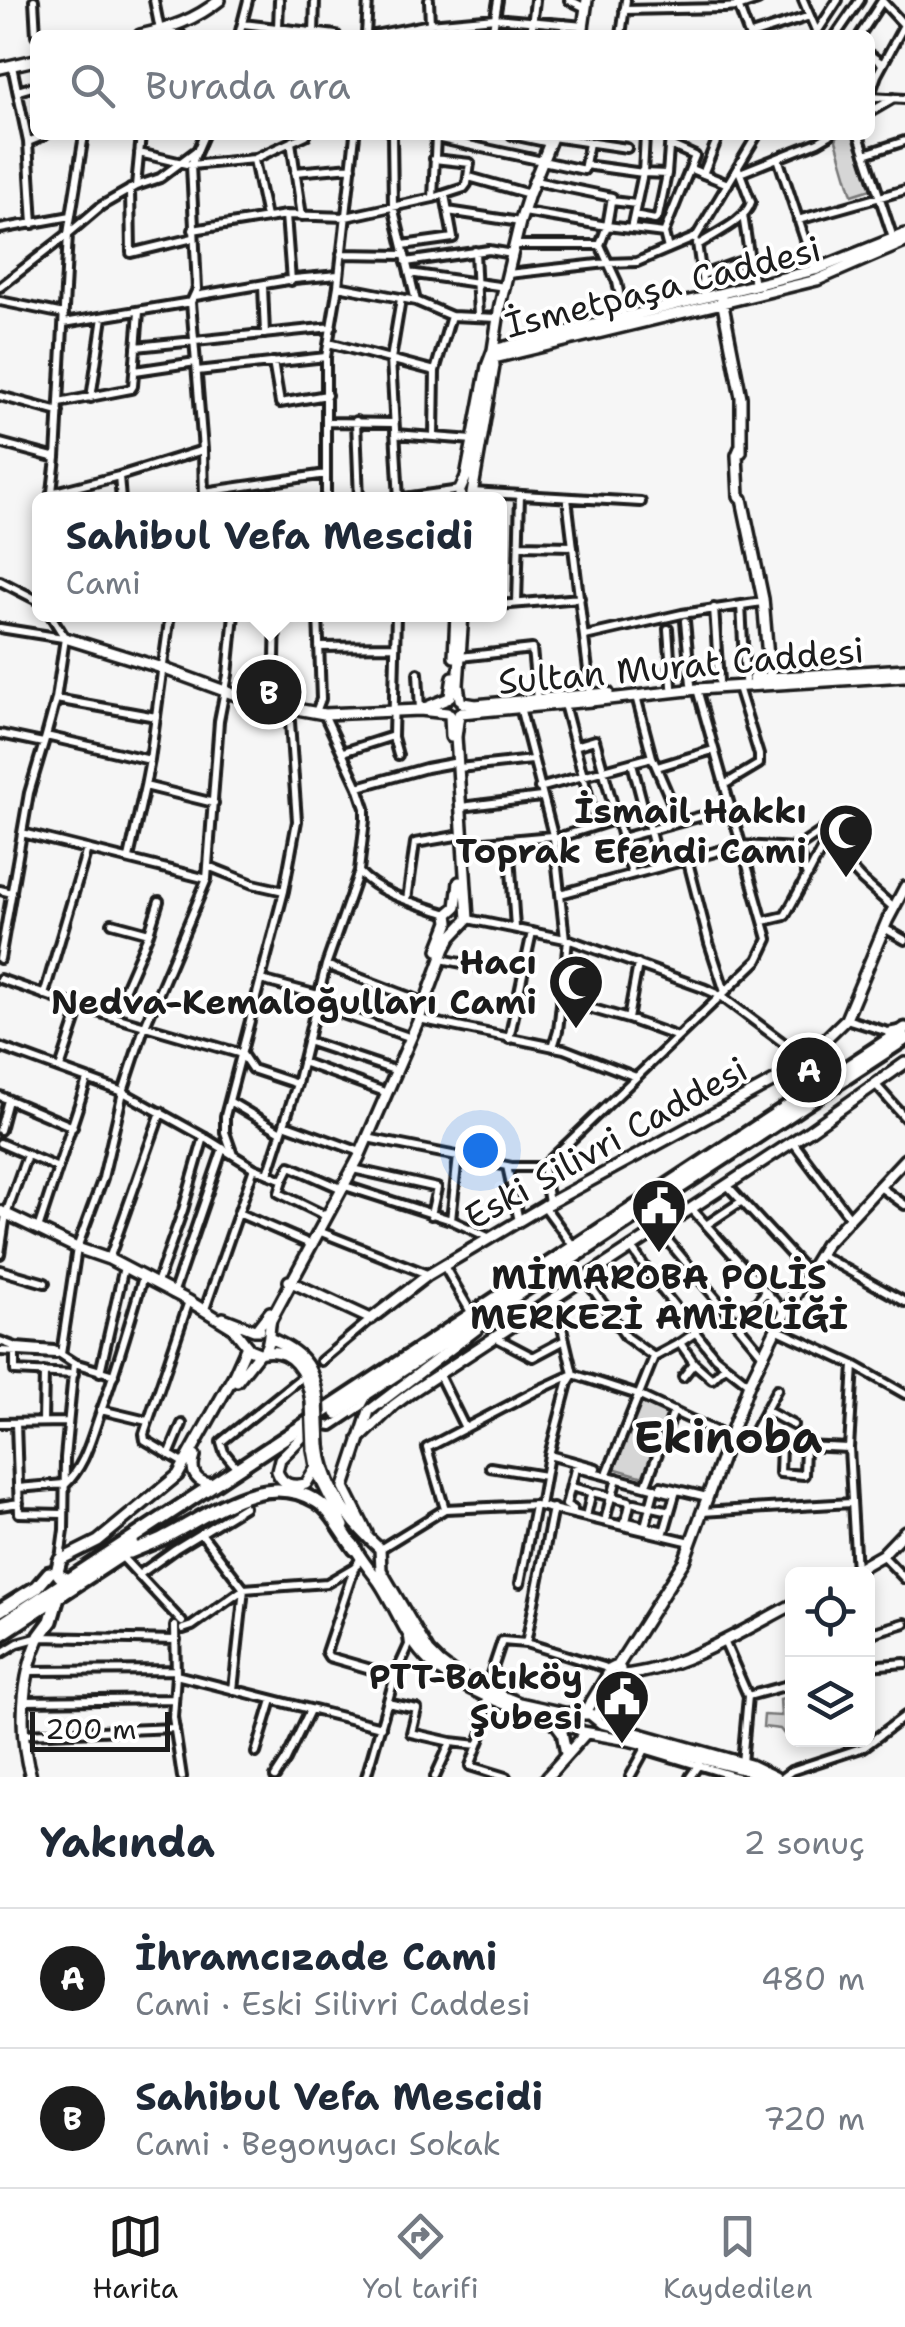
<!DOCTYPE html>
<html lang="tr">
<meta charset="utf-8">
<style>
body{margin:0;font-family:"Shantell Sans",sans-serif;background:#f2f2f3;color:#1f2937}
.controls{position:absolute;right:30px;bottom:30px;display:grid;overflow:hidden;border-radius:15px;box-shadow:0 5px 15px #0003}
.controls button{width:90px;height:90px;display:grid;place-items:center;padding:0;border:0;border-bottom:2px solid #e0e1e3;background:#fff;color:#1f2937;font:50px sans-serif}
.scale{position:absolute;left:30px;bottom:25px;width:140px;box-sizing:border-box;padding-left:10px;border:5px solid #1c1c1c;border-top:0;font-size:28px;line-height:35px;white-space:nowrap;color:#1c1c1c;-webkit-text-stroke:8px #fff;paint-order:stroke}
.you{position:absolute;left:480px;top:1150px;width:35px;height:35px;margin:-25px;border:8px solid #fff;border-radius:50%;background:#1a73e8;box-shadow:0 0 0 15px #1a73e833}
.badge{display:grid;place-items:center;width:65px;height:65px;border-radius:50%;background:#1c1c1c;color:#fff;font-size:32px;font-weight:700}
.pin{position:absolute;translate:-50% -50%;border:5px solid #fff;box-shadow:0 2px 10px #0006}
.popup{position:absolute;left:32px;top:492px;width:475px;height:130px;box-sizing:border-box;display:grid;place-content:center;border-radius:15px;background:#fff;filter:drop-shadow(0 2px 8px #0005);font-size:32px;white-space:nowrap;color:#747a83}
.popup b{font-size:38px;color:#1f2937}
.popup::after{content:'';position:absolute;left:50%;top:100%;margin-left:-20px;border:20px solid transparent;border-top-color:#fff}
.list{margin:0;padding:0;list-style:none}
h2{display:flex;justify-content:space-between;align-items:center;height:130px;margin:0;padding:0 40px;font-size:42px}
h2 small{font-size:32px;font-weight:400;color:#747a83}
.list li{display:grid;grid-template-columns:65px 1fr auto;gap:30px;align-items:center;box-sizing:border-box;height:140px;padding:0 40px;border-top:2px solid #e0e1e3}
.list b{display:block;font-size:38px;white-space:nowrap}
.list p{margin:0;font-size:32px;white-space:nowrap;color:#747a83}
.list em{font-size:32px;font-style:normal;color:#747a83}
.icon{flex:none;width:55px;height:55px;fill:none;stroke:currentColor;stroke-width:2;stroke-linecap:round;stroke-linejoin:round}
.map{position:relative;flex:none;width:905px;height:1777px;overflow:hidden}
.search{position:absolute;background:#fff;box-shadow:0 5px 15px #0003;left:30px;right:30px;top:30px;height:110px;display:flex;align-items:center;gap:25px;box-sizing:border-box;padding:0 35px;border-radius:15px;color:#747a83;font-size:38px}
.sheet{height:410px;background:#fff}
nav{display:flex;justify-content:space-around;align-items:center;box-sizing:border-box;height:140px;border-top:2px solid #e0e1e3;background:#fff;font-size:28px;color:#747a83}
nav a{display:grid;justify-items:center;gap:5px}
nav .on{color:#1c1c1c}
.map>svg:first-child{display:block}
</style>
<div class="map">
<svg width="905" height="1777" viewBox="0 0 905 1777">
<rect width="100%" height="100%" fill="#f6f6f6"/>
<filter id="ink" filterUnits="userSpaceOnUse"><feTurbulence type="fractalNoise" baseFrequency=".01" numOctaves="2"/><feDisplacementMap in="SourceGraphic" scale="20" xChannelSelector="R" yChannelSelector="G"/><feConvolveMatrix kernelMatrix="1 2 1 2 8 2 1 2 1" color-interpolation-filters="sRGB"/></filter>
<g filter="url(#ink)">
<path fill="#d6d6d6" stroke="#797979" stroke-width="2.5" d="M838 135H854L871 189 852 195 836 140Z
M638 1400 667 1414 644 1477 613 1468Z
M792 1696V1732L784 1734 780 1729 763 1727 764 1715 781 1716 780 1699Z"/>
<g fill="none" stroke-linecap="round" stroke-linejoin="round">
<g stroke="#1c1c1c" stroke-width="14">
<path id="minor" d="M34 0 36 35
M154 0 160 30 158 35
M429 0 430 24
M569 0 586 8
M736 0 749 35
M803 0 818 35
M882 1 904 25
M624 10 724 8 738 7 758 0
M243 24 336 35
M278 28 279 0
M161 31 181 35
M817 32 838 0
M314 34 315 0
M239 35 248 0
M366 35 368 0
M374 35 430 24 495 18 584 26
M492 35 498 0
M531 35 535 0
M563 35 565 24
M621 35 626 0
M751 35 810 16
M836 35 860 0
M860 35 882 1
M870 55 883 64
M12 66 28 142 33 224
M18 91 35 86
M870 95 877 75 904 25
M870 97 905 99
M870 112 894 98
M392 135 393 206 416 301
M512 135 550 143
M859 135 893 238
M552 137 627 148
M436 138 584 170 589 143
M28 142 45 135
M291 142 302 216
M139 153 191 165 254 159 306 135
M865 154 905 141
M778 158 815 270
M254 160 266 217
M585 165 643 173 667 174
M691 169 728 184
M295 172 352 167
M740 173 818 142 830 135
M703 174 719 135
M469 177 529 194
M535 181 612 197 607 226 600 245 617 282 624 317
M136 186 141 135
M130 189 131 253 193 238
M433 198 436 136
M612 201 636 204
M448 211 520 222
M524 212 607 226 664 233
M286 215 291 281
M743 215 754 286
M634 216 655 220 658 217 667 174 670 135
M798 220 905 190
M0 229 71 216
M631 229 643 173 645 135
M193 230 286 215 346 217 433 198 464 188 467 184 470 163 434 159
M696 237 757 135
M697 243 705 298
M403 245 453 238 445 195
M514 245H600
M698 245C715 233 745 222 751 202L738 168
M668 249 664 233 695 156 670 145
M475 251 478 316
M341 254 405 255
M406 262 489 250 512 254
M409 273 505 287
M508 274 607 263 637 262 696 237
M702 275 750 258
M263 286 265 334
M338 286 416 301 451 316 498 318
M0 287 68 234 84 135
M195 296 294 279 338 275
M0 301 64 314
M64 323 191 302
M329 343 435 371
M136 347 332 327
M273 362 280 403 327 395
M135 371 196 362
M197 371 326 357
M0 396 59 412
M91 398 103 317
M59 403 131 389 133 386 139 312
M356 421 359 500
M328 422 393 423
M395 434 473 440
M434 436 435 371 451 316
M0 443 56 458
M119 476 121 500
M204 492 326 474
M472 492 641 502
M51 493 119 476 203 450
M567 498 591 695
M397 499 460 490
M51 500 56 458 68 234 101 206 136 186 160 178 196 151
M204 500 203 450 191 302 197 289 191 165 204 135
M326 500V357L338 286 355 135
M399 500 391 359 401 299
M519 545 573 546
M0 581 39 601
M517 603 520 495
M499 605 580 598
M741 605 745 680
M714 608 719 681
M50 614 65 638 56 699 156 717
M685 621 691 684
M0 628 63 638
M668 629 672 686
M585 636 682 614 762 602
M319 647 394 646
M460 657 532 649 537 700
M418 673 420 710
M636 696 652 757 680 822
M56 699 46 736 150 760 170 614
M274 704 276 614
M564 704 596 825
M520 707 554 839 565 939
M316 712 321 699 318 614
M0 734 43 743
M393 737 398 755
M575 746 595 740 632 874
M343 752 393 736 396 614
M150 760 145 786 214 803
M632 763 659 866
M657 767 713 750
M459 768 532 760
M724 785 759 764V755L738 687
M358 787 426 768 453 763
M539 788 652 757
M461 807 541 797
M22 833 207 879
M819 834 862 880 894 908
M622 838 731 808
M554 839 617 819
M509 840 515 928
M463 844 552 836
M129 858 145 786
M687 858 709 943 725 992
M208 866 253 884 284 891
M359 872C380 895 419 904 448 914
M808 875 826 841
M0 890 12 893
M560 894 741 845 797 848 825 829
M407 900 415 843 456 836
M468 919 570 940 703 988 721 996 805 1059
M764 921 785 916 807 876 797 848
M112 923 149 933 159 901
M884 928 905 940
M0 959 29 793 46 736
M441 959 482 967
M326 965 420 1001
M0 979 80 1007 242 1054 252 1069 297 1084
M261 980 318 995
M44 995 87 849
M561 1000 628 1019 678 1037
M316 1005 406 1036
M113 1016 149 933
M419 1019 564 1049 636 1077
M628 1019 638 964
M846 1019 888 1032 898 1030
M509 1039 532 932
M307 1041 391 1069
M0 1047 123 1092 204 1137 254 1168 283 1180 290 1166 340 1188
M553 1047 558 1031 568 940
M808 1056 832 1078
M302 1062 382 1091
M60 1068 80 1008
M876 1085 905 1118
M0 1096 73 1127
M229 1101 281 1132
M284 1124 358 1151
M0 1130 8 1100
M367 1138 512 1167H543
M793 1142 850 1218
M0 1143 58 1168
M233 1155 225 1132V1116L284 891 297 821 289 708
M507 1166 519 1221
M543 1167 758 960 768 939 697 689
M543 1167 549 1203
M353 1169 437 1188 431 1215
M268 1174 297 1084 326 965 359 871 365 820V808L358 787 324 714
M283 1180 279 1193 326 1216
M727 1185 808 1273
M345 1186 451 1220 490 1238
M880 1187 905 1205
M544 1206 574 1247
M691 1208 785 1313
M238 1213 310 1244
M451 1220 458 1156
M706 1225 742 1201
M38 1229 87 1080
M659 1230 763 1355
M321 1232 427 1274
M631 1247 653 1279 715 1357 749 1384
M0 1254 6 1214 27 1155
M819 1254 905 1302
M109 1259 161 1112
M444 1266 472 1314
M0 1270 45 1283
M585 1278 626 1337 654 1357
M157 1283 183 1210 204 1137
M173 1294 223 1148
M555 1298 573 1374
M205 1309 254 1168
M737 1324 766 1292
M776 1329 854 1365 905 1394
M495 1337 533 1357 565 1340
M0 1341 16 1347 54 1350 74 1363 114 1375
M680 1343 696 1332
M0 1351 56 1354
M15 1352V1371L74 1374
M61 1354 77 1248 103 1178 123 1092 144 1028 207 879 219 721 228 675 234 614
M654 1357 680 1343 694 1363 683 1377
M321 1361 371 1319
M694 1363 712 1379 725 1366
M854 1365 849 1448 856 1571
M100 1372 124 1267
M438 1373 465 1428
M573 1374 638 1395 728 1437 781 1445 849 1448
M101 1410 147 1421
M765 1410 793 1425
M43 1422 44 1372
M0 1423 68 1422
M16 1423 19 1513 63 1514
M320 1424 332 1426 362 1406 367 1397
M749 1441 777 1389
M781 1445 780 1473 804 1475 805 1447
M169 1455 182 1424
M549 1455 596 1468
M185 1464 145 1440 144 1434 189 1301
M490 1467 545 1476
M238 1469 224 1452 221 1442 298 1380
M608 1471 654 1357
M647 1482 674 1411
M64 1486C86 1465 91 1438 101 1411 117 1367 130 1322 143 1277
M661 1486 707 1497
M571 1487 590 1492
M18 1488 64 1484
M596 1493 629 1501
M612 1497 617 1478
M635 1503 670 1511
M0 1506 19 1503
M540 1506 549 1455 568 1383 573 1375
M445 1509 427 1448 534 1392 573 1374
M573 1509 566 1505 575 1469 578 1468 675 1494
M587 1512 591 1495
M702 1512 851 1503
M606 1517 611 1497
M624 1521 664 1531
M626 1521 630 1504
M645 1526 655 1488
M664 1532 676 1491
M201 1533 244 1589 233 1690
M380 1549 445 1509 535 1505 691 1542
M882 1555 905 1579
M122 1557 182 1622
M60 1559 64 1530 65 1458 74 1363
M355 1566 326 1652 329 1657 395 1676
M140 1574 175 1549 244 1507
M520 1583 535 1506
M175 1626 176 1675 173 1717 182 1777
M183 1629 192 1626 244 1589 327 1583 356 1566 360 1559
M868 1634 905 1623
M724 1641 748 1696 742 1763
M526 1643 553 1508
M0 1654 18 1643 40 1637 176 1640
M868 1666 905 1663
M28 1671 176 1670
M176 1675 381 1727
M486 1689 502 1641 526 1643 604 1667 610 1671
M748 1696 792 1684
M488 1697 481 1716 488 1719 470 1766 506 1777
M25 1701 173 1699
M387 1703 417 1709 411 1733 451 1742 435 1777
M23 1734 175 1728
M451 1742 478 1745
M644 1749 737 1777
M256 1753 272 1700
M275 1777 286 1760 310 1710
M366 1777 395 1676 409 1645 408 1637
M630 1777 647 1746
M690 1777 699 1764
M783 1777 791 1771 864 1747 905 1716"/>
</g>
<g stroke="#1c1c1c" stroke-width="16">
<path id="major" d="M140 35C171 28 195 20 220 0
M582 35 587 0
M0 68 35 60
M722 300 741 397V452
M493 350 815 270 905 234
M490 359 817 280 905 242
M740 448 737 455 739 496 742 499 763 599 770 681
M460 500V490L466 477 487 366 493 350 500 305 520 222 529 194 553 135
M471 500 494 366 493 354
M65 638 162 668 252 701 324 714 420 710 447 713
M454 657 456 614
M753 679 905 669
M450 696 453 677
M460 699 458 685 463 614
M463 703 475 705 608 693
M420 710 447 699
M461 713 591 701 697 689 905 676
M450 715 451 737
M438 950 449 922 448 914 456 907 459 882
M0 1211 77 1248 109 1259 189 1301 233 1328 249 1349 259 1353
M289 1281 371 1319 428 1275 544 1206 783 1076 808 1056 846 1019 887 921 905 887
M223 1318 254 1330H260
M256 1330 270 1312
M269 1338C301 1351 314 1365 318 1400
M264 1351C271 1342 268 1330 271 1320L359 1157 419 1019 445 948 451 937 468 919 456 737 459 714
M237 1381 259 1353C292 1345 307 1373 311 1401
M306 1433 280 1459 277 1471C282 1485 292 1487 306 1484L315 1469
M359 1439 394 1405 413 1391 809 1131 905 1063
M320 1446C324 1487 350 1522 380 1549L381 1570 386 1579 429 1652 439 1662 456 1675 475 1685 519 1703 564 1713 590 1714 601 1723 750 1765 775 1777
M313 1449 317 1472 344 1526
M195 1456C189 1473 197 1484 215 1484
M367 1533 344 1487 369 1411 510 1304
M353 1544C360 1559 370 1569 379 1582 395 1606 405 1635 424 1656 452 1689 536 1717 578 1729L583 1732 628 1740 750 1771 762 1777
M60 1560 98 1541 178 1475 234 1375 247 1346
M849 1574 882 1555 905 1531
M617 1667 684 1561 749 1384 776 1329 808 1273 825 1245 905 1159
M622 1675C680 1670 742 1631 792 1605
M584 1714 611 1669 615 1667 620 1669
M595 1718 610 1686 622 1675
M556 1724 562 1732 566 1754
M31 1777C18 1733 21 1677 40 1636
M547 1777 586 1733"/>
</g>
<g stroke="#1c1c1c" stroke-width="19">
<path id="highway" d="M337 1413 905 1039
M130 1552C141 1547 154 1543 165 1537 210 1515 264 1469 316 1501 332 1510 343 1534 355 1549
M60 1560 57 1572 60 1576 69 1580
M0 1610 37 1587 49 1573
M0 1625 905 1029
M0 1635 134 1547
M40 1636 51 1621 58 1597"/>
</g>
<use href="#minor" stroke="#fff" stroke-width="6"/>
<use href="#major" stroke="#fff" stroke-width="9"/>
<use href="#highway" stroke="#fff" stroke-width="11"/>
<g stroke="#1c1c1c" stroke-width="16" stroke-linecap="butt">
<path id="major-bridge" d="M318 1400 320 1446
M311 1401 313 1449"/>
</g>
<use href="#major-bridge" stroke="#fff" stroke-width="9"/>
</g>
</g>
<defs>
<g id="mosque-pin" transform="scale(2.875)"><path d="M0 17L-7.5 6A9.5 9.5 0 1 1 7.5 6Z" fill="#1c1c1c" stroke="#fff"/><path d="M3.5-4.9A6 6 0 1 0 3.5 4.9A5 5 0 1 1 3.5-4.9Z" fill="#fff"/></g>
<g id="civic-pin" transform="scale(2.875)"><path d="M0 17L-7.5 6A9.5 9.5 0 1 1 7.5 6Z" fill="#1c1c1c" stroke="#fff"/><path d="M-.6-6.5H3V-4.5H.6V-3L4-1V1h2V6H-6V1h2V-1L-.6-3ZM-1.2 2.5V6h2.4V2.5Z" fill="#fff"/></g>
</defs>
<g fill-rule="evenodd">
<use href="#mosque-pin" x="846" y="831"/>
<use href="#mosque-pin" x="576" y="982"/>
<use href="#civic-pin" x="659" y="1206"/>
<use href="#civic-pin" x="622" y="1697"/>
</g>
<g text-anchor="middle" stroke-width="8" stroke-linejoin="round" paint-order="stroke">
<g font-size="35" fill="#1c1c1c" stroke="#fff">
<text transform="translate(663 287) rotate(-14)" y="12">İsmetpaşa Caddesi</text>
<text transform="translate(681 666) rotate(-5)" y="12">Sultan Murat Caddesi</text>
<text transform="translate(606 1143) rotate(-29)" y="12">Eski Silivri Caddesi</text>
</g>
<g font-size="35" font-weight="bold" fill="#1c1c1c" stroke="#fff" text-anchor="end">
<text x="807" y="823">İsmail Hakkı<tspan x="807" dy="40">Toprak Efendi Cami</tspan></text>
<text x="537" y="974">Hacı<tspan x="537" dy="40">Nedva-Kemaloğulları Cami</tspan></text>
<text x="659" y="1289" text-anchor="middle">MİMAROBA POLİS<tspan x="659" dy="40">MERKEZİ AMİRLİĞİ</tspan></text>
<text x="583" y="1689">PTT-Batıköy<tspan x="583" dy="40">Şubesi</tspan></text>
</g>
<g font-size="45" font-weight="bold" fill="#1c1c1c" stroke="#fff">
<text x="728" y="1453">Ekinoba</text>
</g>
</g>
</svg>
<div class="controls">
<button><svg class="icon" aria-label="locate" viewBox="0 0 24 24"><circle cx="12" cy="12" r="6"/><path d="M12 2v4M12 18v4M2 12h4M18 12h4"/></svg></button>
<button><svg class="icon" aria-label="layers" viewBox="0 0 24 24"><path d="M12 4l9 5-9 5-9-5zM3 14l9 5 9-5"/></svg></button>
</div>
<div class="scale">200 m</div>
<div class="you"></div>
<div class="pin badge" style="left:809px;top:1070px">A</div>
<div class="pin badge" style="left:269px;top:692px">B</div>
<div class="popup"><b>Sahibul Vefa Mescidi</b>Cami</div>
<div class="search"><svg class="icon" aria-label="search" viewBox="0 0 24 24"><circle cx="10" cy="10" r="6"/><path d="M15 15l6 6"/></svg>Burada ara</div>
</div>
<section class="sheet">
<h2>Yakında<small>2 sonuç</small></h2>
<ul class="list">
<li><span class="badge">A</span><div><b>İhramcızade Cami</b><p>Cami · Eski Silivri Caddesi</p></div><em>480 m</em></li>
<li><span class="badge">B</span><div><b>Sahibul Vefa Mescidi</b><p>Cami · Begonyacı Sokak</p></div><em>720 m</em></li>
</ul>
</section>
<nav>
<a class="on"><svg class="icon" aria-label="map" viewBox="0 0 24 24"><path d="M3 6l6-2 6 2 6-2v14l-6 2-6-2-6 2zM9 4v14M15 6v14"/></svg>Harita</a>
<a><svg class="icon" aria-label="directions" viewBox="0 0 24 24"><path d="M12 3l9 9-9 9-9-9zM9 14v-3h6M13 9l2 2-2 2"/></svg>Yol tarifi</a>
<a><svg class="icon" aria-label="saved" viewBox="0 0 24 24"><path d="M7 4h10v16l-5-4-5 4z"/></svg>Kaydedilen</a>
</nav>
